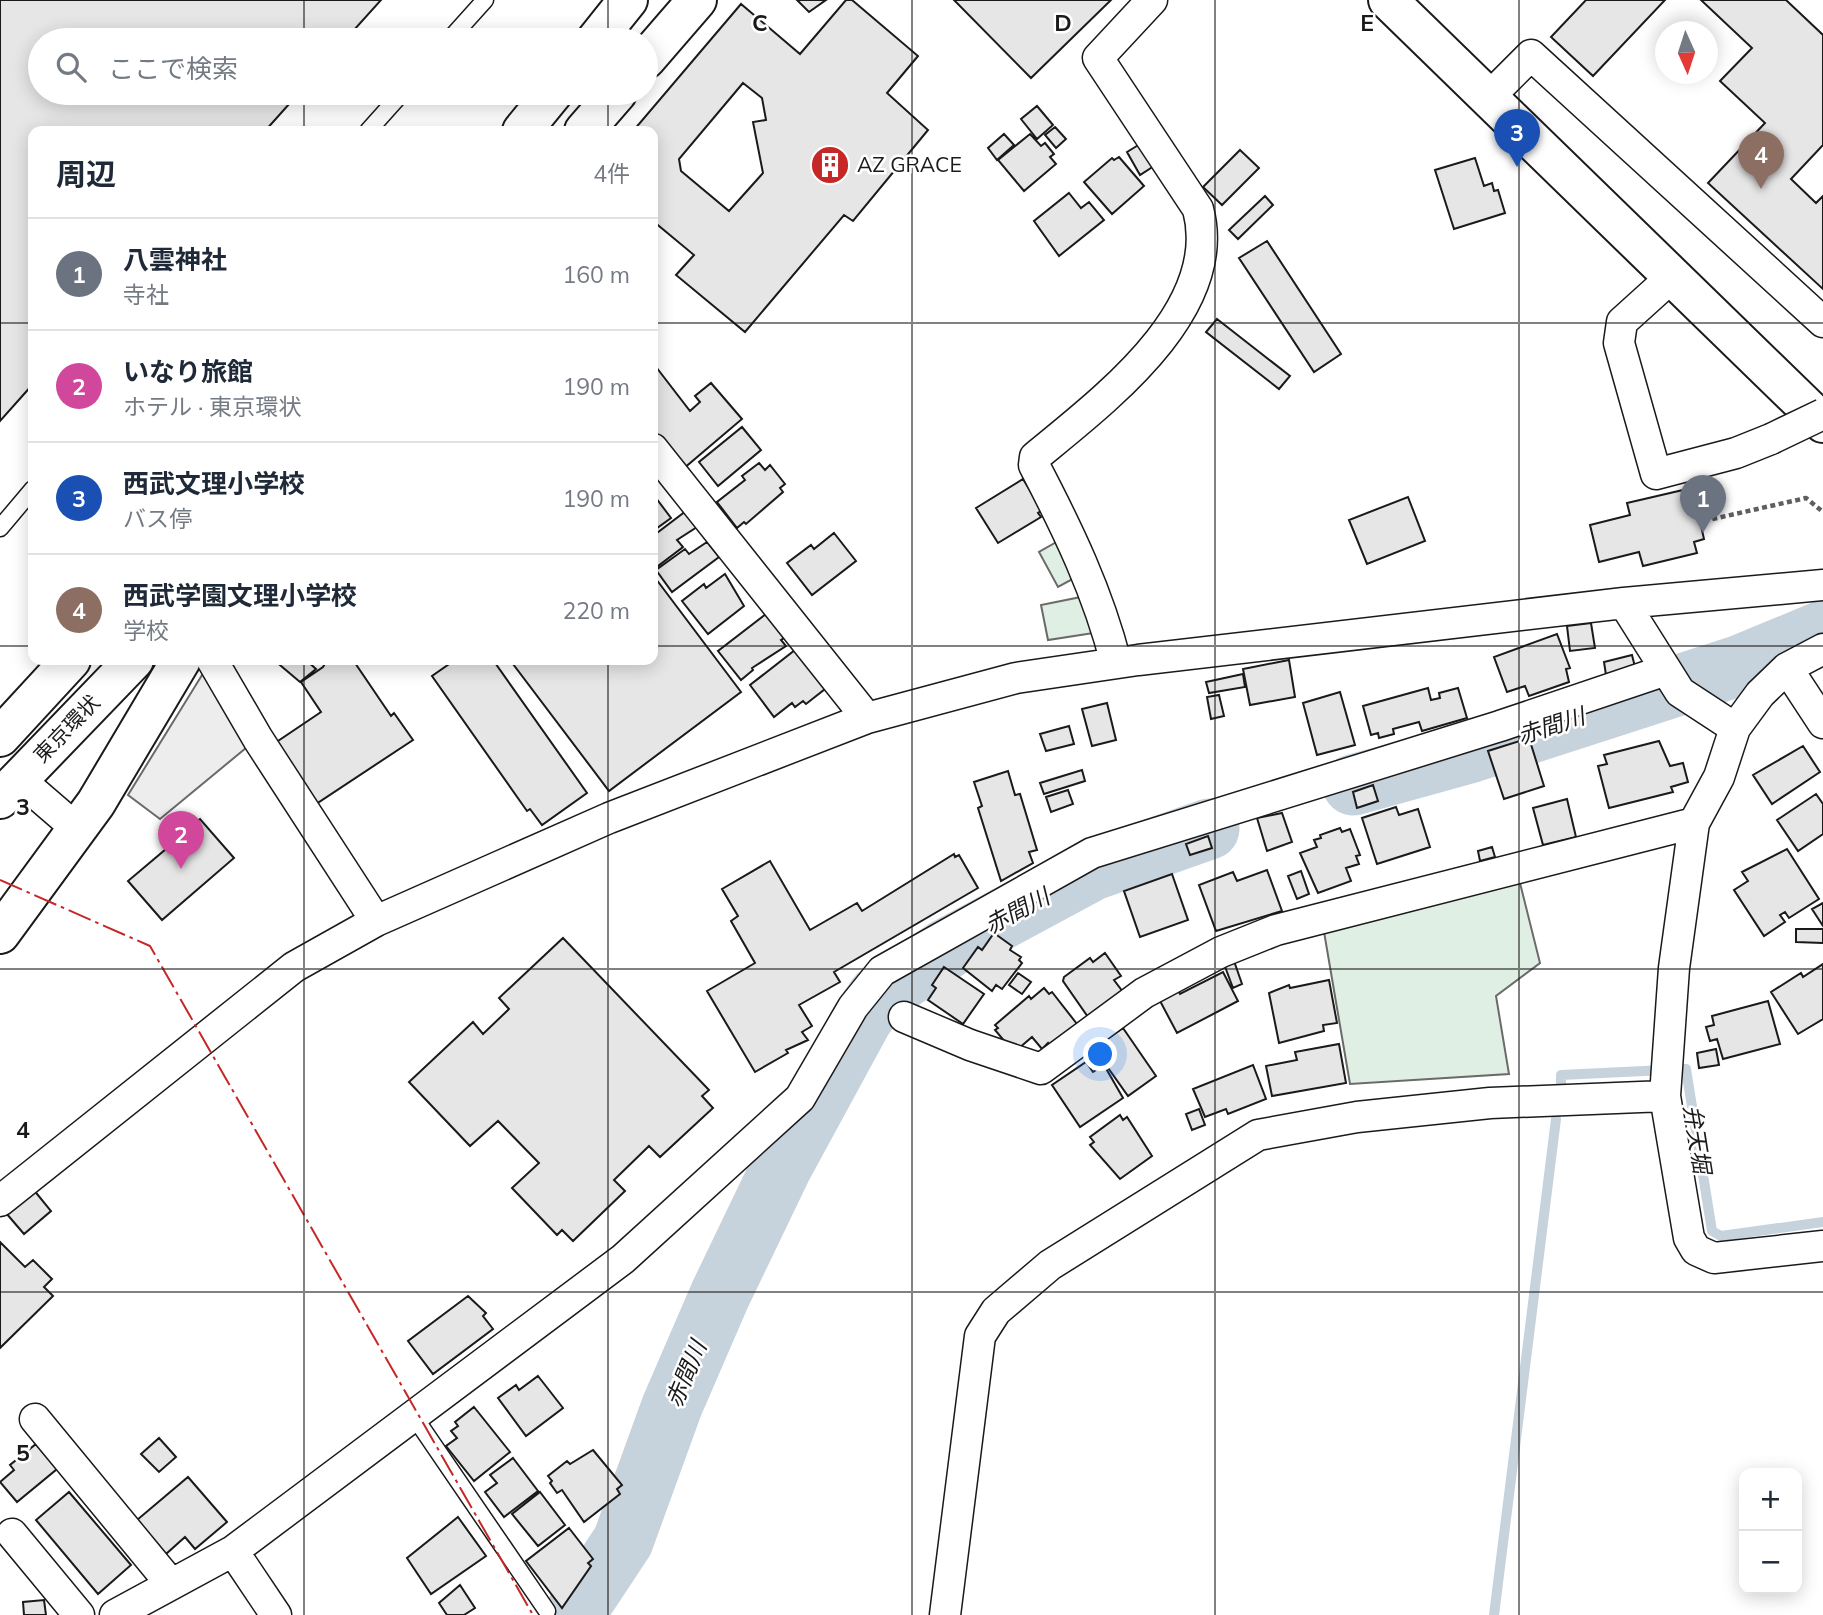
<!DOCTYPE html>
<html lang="ja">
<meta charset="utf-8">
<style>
body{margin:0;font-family:Mulish,"Noto Sans JP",sans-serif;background:#f6f6f7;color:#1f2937}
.controls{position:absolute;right:21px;bottom:21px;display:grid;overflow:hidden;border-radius:14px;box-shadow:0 4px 18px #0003}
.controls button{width:63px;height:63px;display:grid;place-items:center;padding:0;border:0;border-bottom:2px solid #e0e1e3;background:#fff;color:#1f2937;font:35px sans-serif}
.compass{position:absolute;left:1655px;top:21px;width:63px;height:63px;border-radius:50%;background:#fff;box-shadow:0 4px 18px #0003;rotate:177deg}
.you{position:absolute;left:1101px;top:1055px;width:24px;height:24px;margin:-18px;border:5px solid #fff;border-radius:50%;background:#1a73e8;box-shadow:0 0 0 10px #1a73e833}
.badge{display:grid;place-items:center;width:46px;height:46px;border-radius:50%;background:#111827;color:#fff;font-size:23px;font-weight:700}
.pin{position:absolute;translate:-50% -58px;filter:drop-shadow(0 2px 4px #0008)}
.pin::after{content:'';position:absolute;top:37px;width:24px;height:21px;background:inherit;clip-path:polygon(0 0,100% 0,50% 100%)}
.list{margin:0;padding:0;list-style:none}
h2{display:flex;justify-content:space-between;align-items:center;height:91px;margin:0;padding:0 28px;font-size:30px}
h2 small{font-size:23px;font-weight:400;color:#747a83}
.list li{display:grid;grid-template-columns:46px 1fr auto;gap:21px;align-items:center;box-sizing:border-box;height:112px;padding:0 28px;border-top:2px solid #e0e1e3}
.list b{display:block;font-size:26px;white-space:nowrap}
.list p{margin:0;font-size:23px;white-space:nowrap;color:#747a83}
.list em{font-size:23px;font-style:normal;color:#747a83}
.icon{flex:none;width:38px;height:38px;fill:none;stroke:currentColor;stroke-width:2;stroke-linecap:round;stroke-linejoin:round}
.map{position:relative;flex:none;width:1823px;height:1615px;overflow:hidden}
.search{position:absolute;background:#fff;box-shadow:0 4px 18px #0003;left:28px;top:28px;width:630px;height:77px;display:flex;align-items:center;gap:18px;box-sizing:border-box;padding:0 24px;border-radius:38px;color:#747a83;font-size:26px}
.panel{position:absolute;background:#fff;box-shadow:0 4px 18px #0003;left:28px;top:126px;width:630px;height:539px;border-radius:14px}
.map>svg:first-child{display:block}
</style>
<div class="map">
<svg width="1823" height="1615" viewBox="0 0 1823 1615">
<rect width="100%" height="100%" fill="#fff"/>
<path fill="#e0efe3" stroke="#6a6a6a" stroke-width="2" d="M1060 540 1080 575 1058 587 1039 552Z
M1086 596 1100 632 1048 640 1041 605Z
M1518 875 1540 963 1496 996 1509 1074 1350 1084 1323 926Z"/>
<path fill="#ededed" stroke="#6a6a6a" stroke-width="2" d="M202 675 208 676 252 743 160 819 128 795Z"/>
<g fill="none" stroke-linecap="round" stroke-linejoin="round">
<path stroke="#c6d2dc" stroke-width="10" d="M1561 1086V1075L1686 1069 1712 1231 1721 1236 1823 1222
M1494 1615 1556 1119"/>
<path stroke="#c6d2dc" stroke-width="61" d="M1353 785 1472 752 1741 665 1823 631
M574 1615 623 1541 672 1406 720 1295 781 1168 862 1019 878 996 948 948 1093 870 1209 829"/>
</g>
<path fill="#e6e6e6" stroke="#1a1a1a" stroke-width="2" fill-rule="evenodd" d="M0 0H381L345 40H40V93H299L265 131H33V384L0 421Z
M797 0H826L809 12Z
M846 0H852L918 56 887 93 928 130 853 221 844 215 745 332 676 275 694 255 653 221V131H629L631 128 634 130 741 4 800 54ZM743 83 762 98 766 120 753 122 763 173 729 211 681 171 679 159Z
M954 0H1111L1031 78Z
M1586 0H1665L1593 76 1551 37Z
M1701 0H1786L1823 35V145L1791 179 1816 203 1823 196V289L1708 183 1765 123 1720 81 1752 48Z
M1037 106 1053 125 1037 139 1021 119Z
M1055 127 1066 139 1056 148 1045 135Z
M1004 134 1014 145 997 160 988 148Z
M1030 134 1041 146 1045 143 1054 154 1050 157 1056 164 1024 191 998 160Z
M1140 144 1154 166 1140 175 1127 152Z
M1240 150 1259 168 1222 205 1203 187Z
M1119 157 1144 186 1112 214 1084 182 1112 158 1114 160Z
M1475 158 1484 186 1492 183 1494 191 1498 190 1505 213 1454 229 1435 170Z
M1069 193 1081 208 1089 202 1104 220 1059 256 1034 221Z
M1265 196 1273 205 1238 239 1229 230Z
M1267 241 1341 354 1314 372 1239 258Z
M1217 319 1290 376 1279 389 1206 332Z
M653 363 690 411 700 402 695 396 711 383 742 419 683 469 653 433Z
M742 427 761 450 718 486 699 462Z
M759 463 765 470 770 465 785 484 780 488 783 492 746 524 744 522 737 528 717 502 745 480 742 476Z
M1023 479 1042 510 1038 513 1041 517 998 543 976 508Z
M1683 490 1686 502 1695 499 1704 539 1694 542 1697 553 1643 566 1639 552 1599 562 1590 525 1630 515 1627 503Z
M653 494 671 518 653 531Z
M1408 497 1425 541 1367 564 1349 520Z
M686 511 697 527 677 540 683 547 654 569 653 536Z
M834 533 856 561 812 595 787 563 811 545 814 549Z
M707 542 719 557 672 592 656 570 685 549 689 554Z
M725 574 744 606 708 634 682 601 704 584 706 588Z
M653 575 741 692 609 791 510 660H653Z
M766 614 784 638 781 640 786 646 752 668 753 670 741 680 718 651Z
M1591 623 1595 648 1570 651 1567 626Z
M1557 634 1570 668 1566 669 1569 682 1529 696 1525 686 1507 692 1494 657Z
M795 650 825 689 806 704 803 701 795 707 792 703 774 717 750 685Z
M1632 655 1635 667 1606 675 1604 662Z
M274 660H306L316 669 300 682Z
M327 660H353L391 716 394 713 413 740 316 804 275 743 321 712 301 682 323 667Z
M455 660H493L587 793 542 825 530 809 527 811 432 676Z
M1289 660 1295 697 1250 705 1243 669Z
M1243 674 1245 687 1209 693 1206 682Z
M1428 688 1431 700 1440 698 1439 693 1458 688 1467 718 1422 731 1419 722 1393 729 1394 734 1379 738 1378 733 1371 735 1363 706Z
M1340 692 1355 745 1317 755 1303 703Z
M1219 695 1224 716 1211 719 1207 697Z
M1107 703 1116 740 1092 746 1082 709Z
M1069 726 1074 744 1046 751 1040 734Z
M1529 738 1544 786 1504 799 1488 751Z
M1659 741 1670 766 1683 763 1688 782 1671 787 1673 792 1609 808 1598 766 1607 764 1604 755Z
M1803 746 1820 772 1772 804 1753 775Z
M1082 770 1085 781 1044 794 1040 783Z
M1008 771 1015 795 1020 794 1037 850 1029 852 1033 863 1001 881 978 808 982 806 974 782Z
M1373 785 1378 801 1357 808 1353 792Z
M1068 790 1073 804 1051 812 1046 797Z
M1816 794 1823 804V834L1798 851 1777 820Z
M1567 799 1576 837 1543 845 1533 808Z
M1396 807 1399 815 1418 809 1430 847 1377 864 1362 818Z
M1282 813 1292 842 1267 851 1257 818Z
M194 817 197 821 200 819 234 858 162 920 128 881 173 843 169 838Z
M1340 828 1342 832 1350 829 1360 855 1356 856 1359 864 1346 868 1351 881 1318 893 1300 853 1317 847 1314 840 1321 838 1320 835Z
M1208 836 1212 848 1190 855 1186 844Z
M1492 847 1495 857 1480 861 1478 851Z
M1787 849 1819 899 1789 918 1785 912 1780 915 1785 922 1764 936 1734 890 1748 881 1742 872Z
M954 854 955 857 959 855 978 888 834 972 840 982 799 1005 812 1026 802 1032 808 1040 786 1050 788 1053 755 1072 707 991 755 963 731 921 738 916 722 889 770 861 810 930 857 903 862 911Z
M1267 870 1282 911 1216 931 1199 885 1233 872 1237 881Z
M1301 871 1309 894 1297 899 1288 876Z
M1172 874 1188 920 1140 937 1124 891Z
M1823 903V926L1812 909Z
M1796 929H1823V943L1796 942Z
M994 933 1012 946 1010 950 1021 957 1019 960 1022 963 1002 989 996 985 992 991 963 968 978 947 982 950Z
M563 938 709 1090 702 1096 713 1108 660 1157 649 1146 614 1180 625 1191 573 1241 562 1230 557 1235 512 1188 539 1163 498 1121 470 1146 409 1082 473 1022 483 1034 509 1009 499 998Z
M1105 953 1121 976 1114 980 1123 992 1088 1017 1063 981 1064 977 1090 958 1093 962Z
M1234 961 1242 984 1233 988 1224 964Z
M1823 964V1019L1798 1034 1771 992 1801 973 1803 977Z
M944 967 984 994 963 1024 928 1000 936 988 932 985Z
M1223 972 1238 1001 1177 1033 1159 999 1178 990 1180 994Z
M1018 973 1031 982 1022 994 1009 985Z
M1329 980 1337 1023 1323 1025 1324 1031 1279 1043 1269 993 1289 985 1290 988Z
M1044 988 1049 994 1052 992 1077 1024 1050 1047 1048 1043 1042 1049 1032 1037 1018 1049H1011L995 1030 998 1028 995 1025 1029 996 1031 999Z
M1768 1001 1780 1044 1723 1059 1717 1039 1710 1041 1706 1027 1714 1025 1712 1016Z
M1123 1028 1156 1076 1128 1096 1094 1048Z
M1339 1044 1346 1083 1272 1096 1266 1066 1297 1060 1295 1052Z
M1716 1049 1719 1065 1699 1068 1697 1053Z
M1086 1062 1093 1072 1104 1065 1123 1098 1080 1127 1052 1085Z
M1253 1065 1266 1099 1228 1114 1226 1109 1205 1117 1193 1089Z
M1199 1109 1205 1125 1192 1130 1186 1114Z
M1120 1115 1123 1120 1127 1117 1152 1156 1120 1179 1090 1145 1094 1142 1090 1137Z
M33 1189 51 1211 24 1234 6 1213Z
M0 1242 25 1267 33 1260 52 1279 44 1287 53 1296 0 1348Z
M468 1296 486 1313 483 1316 493 1329 433 1374 408 1341Z
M538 1376 563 1408 526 1436 498 1398 516 1385 519 1390Z
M474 1407 510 1452 474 1481 446 1446 457 1438 451 1431 458 1426 455 1422Z
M159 1438 176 1457 159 1472 141 1454Z
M36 1444 57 1469 17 1502 0 1482 14 1470 10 1465Z
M593 1450 622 1485 617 1489 620 1494 584 1522 562 1490 557 1493 550 1483 552 1481 548 1476 567 1461 570 1464Z
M513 1458 538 1491 504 1517 485 1492 497 1483 490 1475Z
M188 1477 227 1522 195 1549 185 1537 166 1554 137 1520Z
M69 1492 131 1565 98 1594 36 1520Z
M540 1492 565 1525 538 1546 512 1514Z
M458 1517 486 1556 431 1594 407 1558Z
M569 1528 593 1559 588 1563 591 1566 562 1608 526 1561Z
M460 1585 475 1608 464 1615H447L439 1603Z
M44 1600 46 1615H24L23 1602Z"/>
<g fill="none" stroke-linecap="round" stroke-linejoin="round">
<g stroke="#1a1a1a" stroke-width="19">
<path id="lane" d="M449 40 485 0
M368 131 402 93
M0 528 33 489
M413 1415 547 1611"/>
</g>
<g stroke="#1a1a1a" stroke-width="33">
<path id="street" d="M1487 99 1531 55 1823 322
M1674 275 1622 322 1619 343 1656 474 1736 453 1771 439
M653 449 867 718
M1624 603 1680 692 1735 728
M212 660 258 739 376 921
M1116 663C1098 592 1068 530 1034 465L1035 457C1104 400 1225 310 1198 209L1098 58 1152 0
M1787 668 1823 723
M19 779 77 829
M904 1017 970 1045 1041 1069 1144 993 1221 952 1276 930 1694 823 1719 777 1735 728 1760 694 1787 668 1823 649
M1665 1096 1674 968 1694 823
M0 1201 294 967 376 921 609 818 867 718 1016 678 1138 660 1624 603 1823 585
M35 1419 171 1584
M12 1534 79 1615
M233 1551 276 1615
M115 1615 233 1551 623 1259 800 1098 853 1007 882 971 1092 853 1500 726 1666 670
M945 1615 980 1336 996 1311 1050 1265 1258 1135 1357 1117 1490 1103 1665 1096 1689 1238 1696 1250 1714 1258 1823 1246"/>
</g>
<g stroke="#1a1a1a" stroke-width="42">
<path id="secondary" d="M1388 0 1823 423
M0 934 96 803 181 660"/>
</g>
<g stroke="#1a1a1a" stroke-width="42">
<path id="highway" d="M596 40 628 0
M646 59 697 0
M522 131 553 93
M584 131 617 93
M0 737 71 660
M0 799 134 660"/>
</g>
<path stroke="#5f5f5f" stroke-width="4.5" stroke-dasharray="5 3.5" stroke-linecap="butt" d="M1704 521 1806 498 1823 512"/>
<use href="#lane" stroke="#fff" stroke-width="16"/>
<use href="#street" stroke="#fff" stroke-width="30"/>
<use href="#secondary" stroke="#fff" stroke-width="38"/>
<use href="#highway" stroke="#fff" stroke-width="38"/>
<g stroke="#1a1a1a" stroke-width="33" stroke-linecap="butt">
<path id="street-bridge" d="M1771 439 1823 414"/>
</g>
<use href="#street-bridge" stroke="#fff" stroke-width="30"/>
<path stroke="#c62828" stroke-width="2" stroke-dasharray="24 5 3.5 5" stroke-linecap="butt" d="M0 880 150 946 533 1615"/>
</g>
<path fill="none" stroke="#1a1a1a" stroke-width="2" stroke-opacity="0.55" d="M304 0V40M608 0V40M912 0V1615M1215 0V1615M1519 0V1615M304 93V131M608 93V131M0 323H33M653 323H1823M0 646H33M653 646H1823M304 660V1615M608 660V1615M0 969H1823M0 1292H1823"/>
<defs>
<g id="building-disc" transform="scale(2.0125)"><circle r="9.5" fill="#c62828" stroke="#fff"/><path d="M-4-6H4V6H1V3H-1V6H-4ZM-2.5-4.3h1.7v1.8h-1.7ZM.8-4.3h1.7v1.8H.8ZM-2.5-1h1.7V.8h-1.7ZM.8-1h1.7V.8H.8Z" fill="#fff"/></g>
</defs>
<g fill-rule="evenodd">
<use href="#building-disc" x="830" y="165"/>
</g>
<g text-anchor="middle" stroke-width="5" stroke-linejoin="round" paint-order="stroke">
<g font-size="21" fill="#1a1a1a" stroke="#fff" text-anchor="start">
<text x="857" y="172">AZ GRACE</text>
</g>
<g font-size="21" fill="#1a1a1a" stroke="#fff">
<text transform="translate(67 729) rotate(-46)" y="7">東京環状</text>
</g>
<g font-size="23" font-style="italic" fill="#1a1a1a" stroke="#fff">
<text transform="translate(1551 726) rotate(-18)" y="8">赤間川</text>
<text transform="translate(1017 911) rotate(-28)" y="8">赤間川</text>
<text transform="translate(1697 1139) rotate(81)" y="8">弁天堀</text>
<text transform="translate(686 1374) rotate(-67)" y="8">赤間川</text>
</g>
</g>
<g font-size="23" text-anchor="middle" font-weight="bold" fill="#1a1a1a" stroke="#fff" stroke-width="5" stroke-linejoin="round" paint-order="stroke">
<text x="760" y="31">C</text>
<text x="1063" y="31">D</text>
<text x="1367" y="31">E</text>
<text x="23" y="815">3</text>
<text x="23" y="1138">4</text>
<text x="23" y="1461">5</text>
</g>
</svg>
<div class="controls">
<button>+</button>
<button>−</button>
</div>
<svg class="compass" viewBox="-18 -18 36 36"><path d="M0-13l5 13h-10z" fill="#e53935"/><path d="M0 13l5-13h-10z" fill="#747a83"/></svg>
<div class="you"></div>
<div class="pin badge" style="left:1703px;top:533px;background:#6b7280">1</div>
<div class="pin badge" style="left:181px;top:869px;background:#d1479c">2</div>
<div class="pin badge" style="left:1517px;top:167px;background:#1a4fb4">3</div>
<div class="pin badge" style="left:1761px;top:189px;background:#8d6e63">4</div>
<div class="search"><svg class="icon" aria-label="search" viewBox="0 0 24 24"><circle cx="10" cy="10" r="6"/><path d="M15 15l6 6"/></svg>ここで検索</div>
<section class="panel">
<h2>周辺<small>4件</small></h2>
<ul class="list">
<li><span class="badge" style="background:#6b7280">1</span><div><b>八雲神社</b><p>寺社</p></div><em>160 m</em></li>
<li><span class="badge" style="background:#d1479c">2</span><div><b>いなり旅館</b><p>ホテル · 東京環状</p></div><em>190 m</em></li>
<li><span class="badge" style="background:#1a4fb4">3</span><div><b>西武文理小学校</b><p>バス停</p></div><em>190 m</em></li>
<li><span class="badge" style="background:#8d6e63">4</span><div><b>西武学園文理小学校</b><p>学校</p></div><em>220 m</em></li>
</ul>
</section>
</div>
